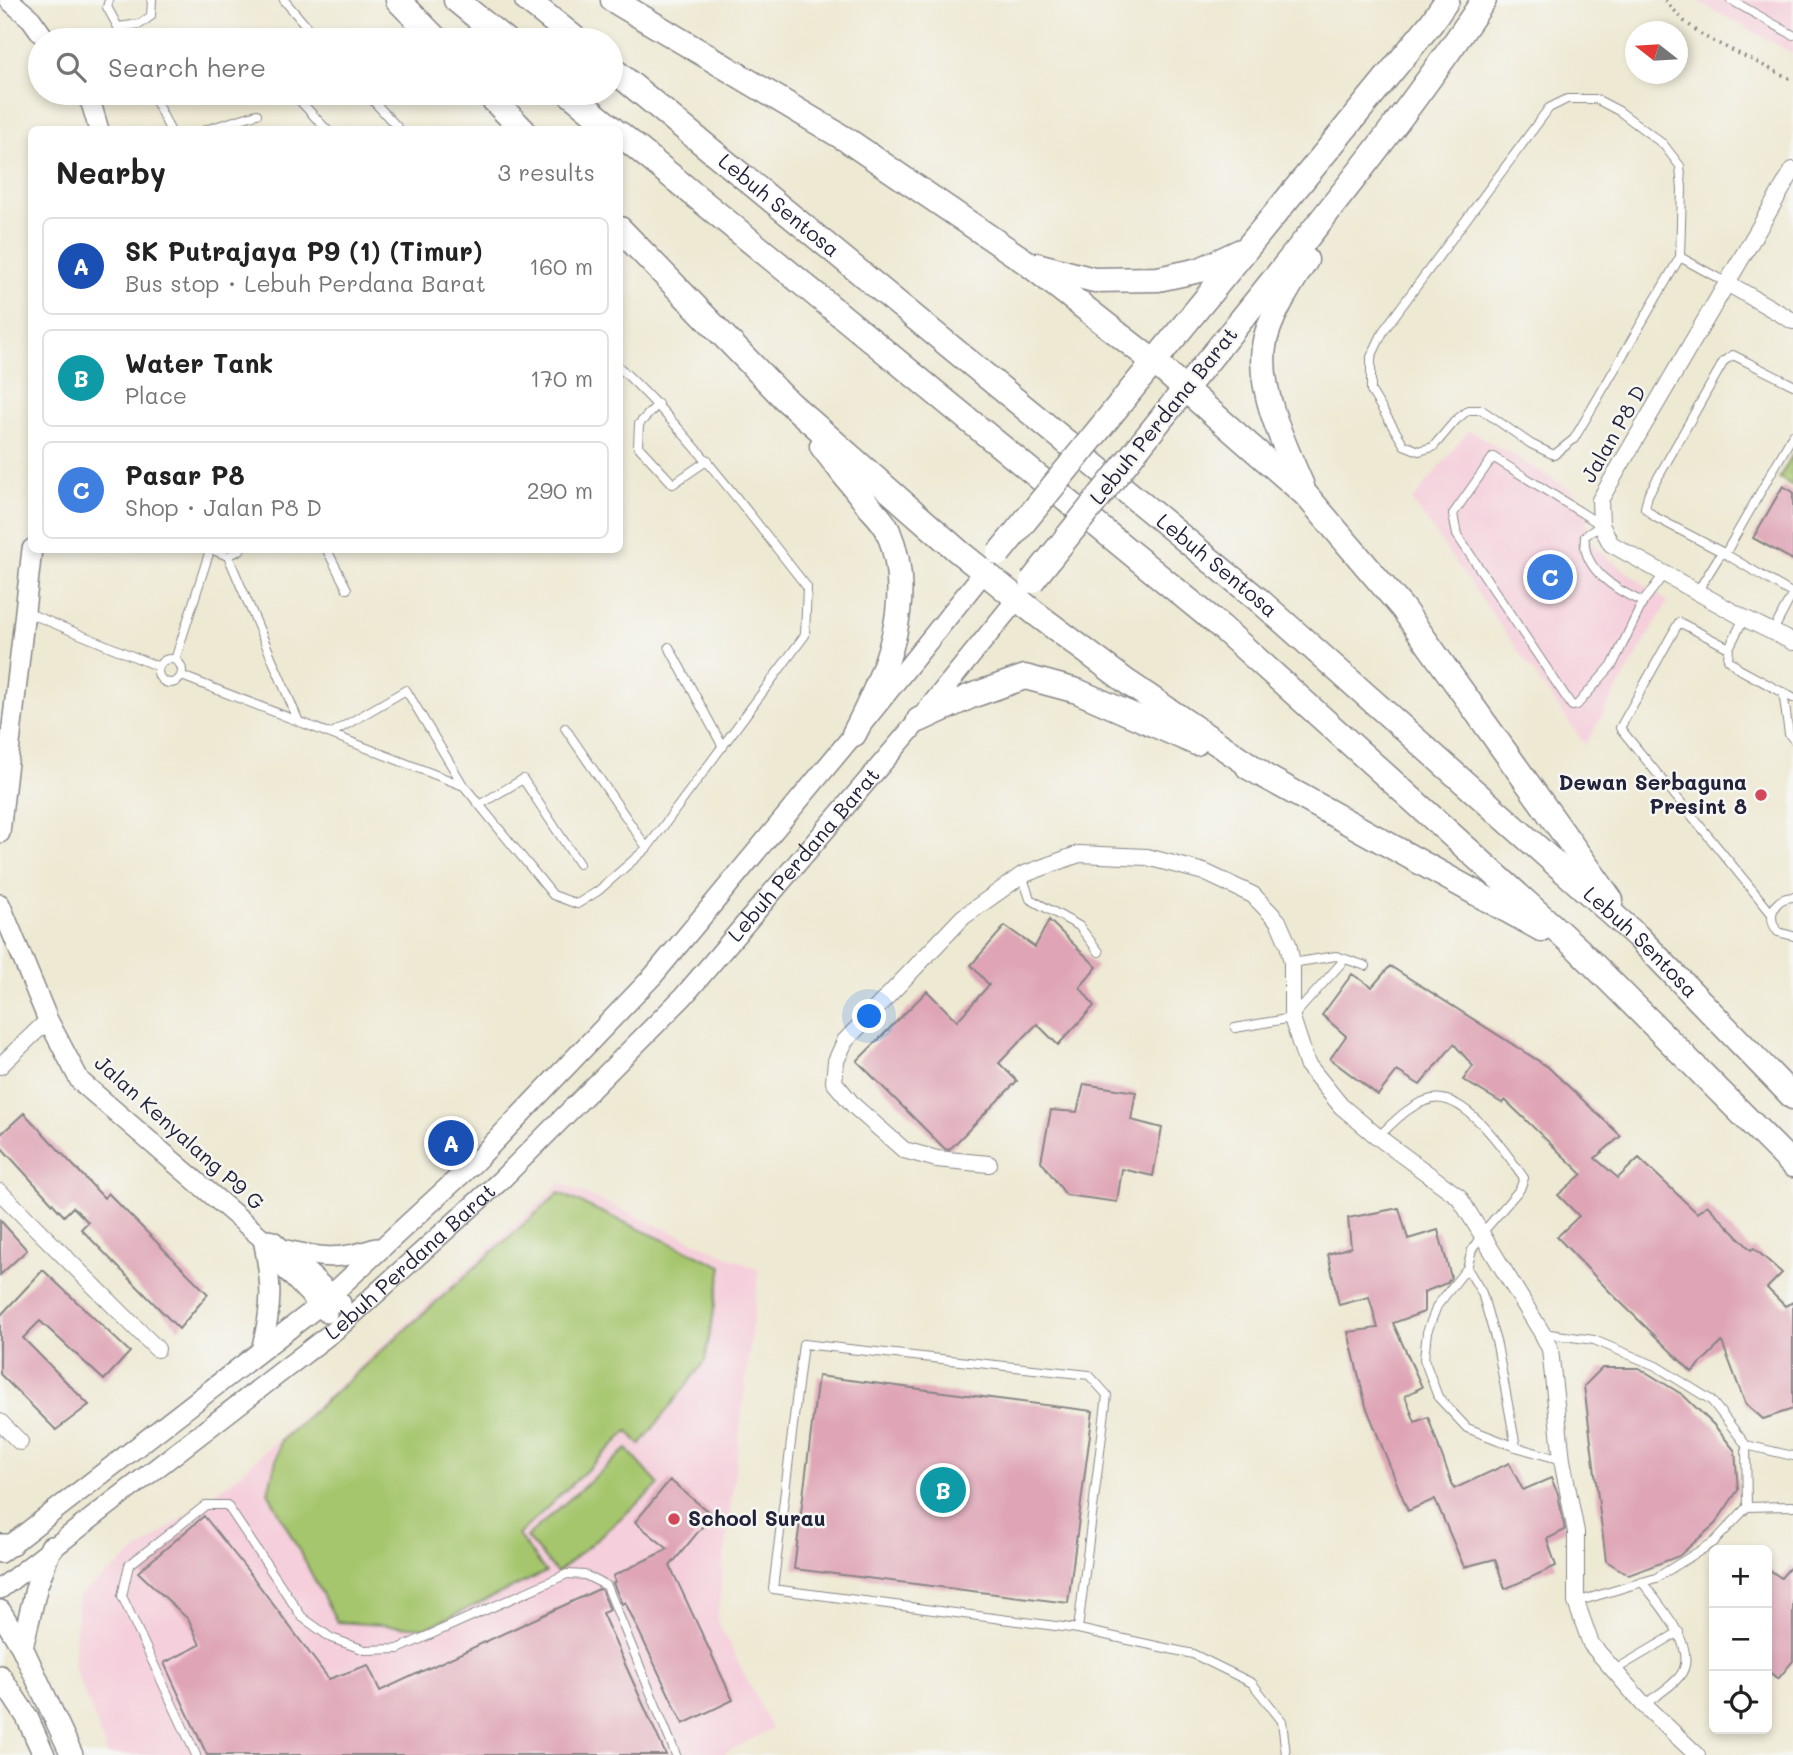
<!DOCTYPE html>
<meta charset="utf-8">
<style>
body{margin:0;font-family:Mali,sans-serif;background:#f2f2f2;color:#222}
.controls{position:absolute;right:21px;bottom:21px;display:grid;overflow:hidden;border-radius:10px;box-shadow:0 4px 10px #0003}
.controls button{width:63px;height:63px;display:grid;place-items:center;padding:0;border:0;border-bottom:2px solid #e0e0e0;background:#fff;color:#222;font:35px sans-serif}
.compass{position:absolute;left:1625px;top:21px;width:63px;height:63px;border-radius:50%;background:#fff;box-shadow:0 4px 10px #0003;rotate:287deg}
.you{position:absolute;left:870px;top:1017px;width:24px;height:24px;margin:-18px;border:5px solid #fff;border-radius:50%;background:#1a73e8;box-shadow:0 0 0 10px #1a73e833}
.badge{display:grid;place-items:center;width:46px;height:46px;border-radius:50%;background:#7c3aed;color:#fff;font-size:23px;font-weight:700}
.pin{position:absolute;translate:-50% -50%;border:4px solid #fff;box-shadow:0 2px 7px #0006}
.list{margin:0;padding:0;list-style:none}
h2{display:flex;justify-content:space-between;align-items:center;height:91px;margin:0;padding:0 28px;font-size:30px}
h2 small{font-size:23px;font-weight:400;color:#767676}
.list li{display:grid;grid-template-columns:46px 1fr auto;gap:21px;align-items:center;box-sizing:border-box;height:98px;margin:0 14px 14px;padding:0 14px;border:2px solid #e0e0e0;border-radius:10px}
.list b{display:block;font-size:26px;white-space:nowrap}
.list p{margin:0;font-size:23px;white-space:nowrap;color:#767676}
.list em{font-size:23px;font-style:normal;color:#767676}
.icon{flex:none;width:38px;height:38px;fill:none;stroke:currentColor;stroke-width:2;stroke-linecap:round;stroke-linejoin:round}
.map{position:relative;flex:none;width:1793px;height:1755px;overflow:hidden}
.search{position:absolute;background:#fff;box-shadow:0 4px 10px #0003;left:28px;top:28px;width:595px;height:77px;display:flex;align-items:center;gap:18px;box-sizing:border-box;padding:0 24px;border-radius:38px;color:#767676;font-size:26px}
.panel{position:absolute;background:#fff;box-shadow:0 4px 10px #0003;left:28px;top:126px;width:595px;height:427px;border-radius:10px}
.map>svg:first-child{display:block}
</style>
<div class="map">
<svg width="1793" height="1755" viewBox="0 0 1793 1755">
<defs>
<pattern id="green-dots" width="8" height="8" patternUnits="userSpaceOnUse" patternTransform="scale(1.75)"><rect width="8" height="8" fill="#a6c66d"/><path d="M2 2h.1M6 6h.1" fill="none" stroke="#8faa5f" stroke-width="1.8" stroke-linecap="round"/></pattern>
</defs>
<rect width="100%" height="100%" fill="#f6f6f2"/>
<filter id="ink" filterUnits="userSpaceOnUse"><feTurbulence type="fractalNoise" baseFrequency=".0143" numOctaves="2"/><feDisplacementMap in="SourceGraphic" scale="14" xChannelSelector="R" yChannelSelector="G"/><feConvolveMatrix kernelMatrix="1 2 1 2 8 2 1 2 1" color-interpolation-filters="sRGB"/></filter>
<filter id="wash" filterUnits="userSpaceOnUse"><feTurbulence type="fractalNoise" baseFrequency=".00686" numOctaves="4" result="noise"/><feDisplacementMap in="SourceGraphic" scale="28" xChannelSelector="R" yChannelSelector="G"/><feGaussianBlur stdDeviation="1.57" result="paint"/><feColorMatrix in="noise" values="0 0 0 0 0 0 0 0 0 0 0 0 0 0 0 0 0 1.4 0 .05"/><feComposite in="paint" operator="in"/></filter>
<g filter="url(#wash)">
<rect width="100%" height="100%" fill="#eee9d3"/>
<path fill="#f5cfdb" d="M1695 0H1793V54Z
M1469 430 1570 489 1586 506 1588 534 1599 551 1668 602 1585 745 1412 501Z
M561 1183 759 1270 717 1620 772 1729 721 1755H108L73 1664 79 1595 239 1475Z"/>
<path fill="url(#green-dots)" stroke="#647454" stroke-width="2" d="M1793 454V486L1779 478Z"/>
<path fill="#a6c66d" stroke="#647454" stroke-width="2" d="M559 1193 722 1266 705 1361 640 1445 628 1431 518 1535 546 1572 426 1628 337 1622 268 1492 281 1440Z
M627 1449 659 1485 557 1573 526 1537Z"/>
<g id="blocks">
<path fill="#dfa5b6" d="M1783 486 1793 492V560L1753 538Z
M1049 920 1097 967 1080 987 1094 1006 1058 1045 1037 1024 999 1063 1017 1081 949 1150 945 1149 857 1061 927 991 957 1021 989 985 971 965 1005 926 1035 947Z
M1390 966 1548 1067 1621 1136 1595 1158 1618 1178 1639 1158 1697 1213 1707 1205 1751 1250 1754 1248 1782 1273 1767 1288 1785 1306 1793 1302V1409L1763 1419 1745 1403 1722 1342 1692 1372 1610 1292 1557 1237 1579 1216 1558 1195 1582 1174 1505 1100 1502 1103 1463 1080 1473 1066 1454 1044 1420 1085 1397 1071 1378 1095 1330 1059 1346 1036 1322 1015 1352 974 1372 987Z
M1084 1084 1136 1092 1131 1120 1162 1128 1153 1176 1122 1169 1117 1202 1066 1195 1041 1161 1051 1110 1077 1112Z
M24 1113 104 1198 108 1193 208 1294 179 1329 81 1229 88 1222 73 1207 64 1216 0 1146V1135Z
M1399 1208 1408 1239 1438 1230 1451 1277 1447 1283 1424 1292V1312L1393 1323 1422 1387 1405 1396 1415 1422 1428 1417 1454 1489 1509 1463 1523 1490 1551 1478 1558 1494 1565 1530 1547 1539 1556 1566 1505 1589 1495 1559 1464 1567 1435 1499 1408 1511 1366 1406 1348 1332 1378 1328 1369 1297 1339 1305 1328 1254 1351 1247 1348 1218Z
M0 1220 27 1250 0 1275Z
M43 1270 130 1352 104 1380 40 1321 23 1338 89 1405 56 1430 0 1374V1316Z
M1602 1368H1639L1683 1395 1714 1425 1735 1451 1738 1490 1715 1524 1679 1556 1629 1575 1606 1561 1584 1386Z
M818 1376 1093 1411 1068 1603 794 1569Z
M670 1480 712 1515 670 1566 733 1700 683 1724 625 1602 622 1604 613 1583 615 1582 613 1576 668 1549 635 1522Z
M204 1516 252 1576 329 1679 368 1665 380 1691 599 1589 602 1591 610 1610 602 1613 666 1755H207L164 1663 200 1645 189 1620 138 1572Z
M1793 1564V1661L1778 1679 1767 1670V1568L1781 1578Z"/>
</g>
</g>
<g filter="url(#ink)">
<use href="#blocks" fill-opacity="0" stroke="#888687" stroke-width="2"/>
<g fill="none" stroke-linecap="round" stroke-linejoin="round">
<g stroke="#888687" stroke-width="10">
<path id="service" d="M109 0 107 7 125 40
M284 0 318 40
M1731 0 1793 35
M118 27 140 24 151 16 152 0
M152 93 170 130
M307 93 301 102 327 130
M366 93 400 130
M1567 99H1596L1619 111 1663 144 1680 166 1682 189 1680 257 1574 439 1554 455 1531 444 1482 410H1468L1455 421 1433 447 1419 451 1404 445 1371 391V357L1384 330 1549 108Z
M205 130 257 114
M1680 257 1727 283
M1793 385 1733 355 1724 361 1648 495 1645 508 1655 517 1722 552 1793 594
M658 404 639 424 638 446 673 484 708 460
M213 550 228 556 240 550
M327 550 347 589
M1725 554 1793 435
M228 556 299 722
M1697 592 1722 552
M1643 602C1617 591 1581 569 1585 536L1601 525 1493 457 1453 514 1457 535 1572 706 1577 705 1613 664 1643 602 1665 573
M26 612 159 667
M1744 618 1729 648 1728 659 1739 669 1793 698
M1773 631 1793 593
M669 647 723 747
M1729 648 1679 622 1620 728 1772 914
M158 671a12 12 0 1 1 24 0a12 12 0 1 1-24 0Z
M175 660 210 550
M182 676 464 786 553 895 577 904 598 891 647 848 805 635 807 587C747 511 690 434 620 368
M1783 692 1789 734 1793 739
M565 728 647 848
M332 733 406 690 463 785
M479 805 523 779 579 864
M1022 875 1030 899 1079 926 1099 952
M1793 897C1773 898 1766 917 1778 932L1793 936
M1292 963 1336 956 1366 966
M1235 1028 1292 1018 1345 959
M1378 1137C1394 1122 1409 1104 1432 1099 1466 1092 1507 1154 1524 1178L1520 1189 1483 1232 1472 1250 1467 1268 1437 1306 1427 1332 1424 1359 1438 1397 1467 1428 1516 1447 1562 1460
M1467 1268 1482 1293 1497 1345 1516 1447
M1542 1333 1594 1340 1656 1366 1711 1400 1746 1445 1747 1507 1714 1542 1656 1578 1576 1602
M1746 1445 1793 1456
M1747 1507 1793 1506
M1642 1582C1658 1603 1702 1651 1679 1677 1670 1688 1655 1696 1644 1705
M1078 1629 1107 1395 1089 1375 803 1344 773 1589 1078 1629 1193 1654 1252 1683 1282 1721 1286 1755
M1613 1671 1679 1632
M196 1755 122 1596 129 1565 206 1505H227L302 1617 331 1638 365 1650 398 1649 567 1574 585 1575 607 1586 676 1755"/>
</g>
<g stroke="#888687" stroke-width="18">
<path id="minor" d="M1793 170 1600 500 1601 525 1611 544 1744 618 1793 642
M1727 283 1793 321
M0 1066 48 1020
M989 1164 937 1159 904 1150 854 1106 834 1082 836 1061 845 1041 963 917 1022 875 1079 854 1147 857 1204 872 1253 895 1278 921 1288 944 1292 963V1018L1307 1064 1341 1106 1378 1137 1459 1197 1542 1333 1550 1349 1562 1460 1576 1532V1602L1591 1644 1644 1705 1697 1755
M0 1192 157 1349
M0 1422 20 1442"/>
</g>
<g stroke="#888687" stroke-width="22">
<g id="tertiary">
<path d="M9 0 31 19 46 40"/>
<path d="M83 93 91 103 99 130"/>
<path d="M0 833 32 549"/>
<path d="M0 904 48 1020 80 1081 263 1239 273 1241 341 1303"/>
<path d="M282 1249C321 1258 338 1261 376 1248"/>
<path d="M278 1262 327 1313"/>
<path d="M261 1350C273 1305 272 1284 263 1239"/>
<path d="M0 1553 320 1305 475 1162 653 976 854 734 984 572"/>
<path id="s1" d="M0 1589 339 1327 500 1181 683 997 919 720 1017 599"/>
</g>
</g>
<g stroke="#888687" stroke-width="24">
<path id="secondary" d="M0 1545H11
M0 1611 22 1647 72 1755
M22 1647 37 1585 51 1547
M0 1676 27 1717 44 1755"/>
</g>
<g stroke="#888687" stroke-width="27">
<g id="primary">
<path d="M398 0 437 40"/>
<path d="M456 0 505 40"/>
<path d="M527 0 577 40"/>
<path d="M613 0 847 140 1026 262 1154 362 1306 495 1403 609 1611 900"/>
<path id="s2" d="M611 68 1260 601 1637 936 1793 1097"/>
<path d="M487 93 523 130"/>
<path d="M569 93 614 130"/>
<path d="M620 134 1220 626 1578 949 1793 1165"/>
<path d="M620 229 785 399 958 551 1035 613 1127 682 1261 773"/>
<path d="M1037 265 1094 280 1158 279 1200 270 1241 251"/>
<path d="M1131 390 1432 22 1447 0"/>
<path d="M1165 414C1274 278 1387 145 1484 0"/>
<path d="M822 446C837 466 853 485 868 505 875 513 884 521 888 531 917 600 886 673 854 734"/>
<path d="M1302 486C1285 446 1258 392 1264 347 1267 320 1292 282 1306 260"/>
<path d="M919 720 971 696 1025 677 1077 691 1196 743"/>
<path d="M1248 767 1541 929"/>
</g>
</g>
<path stroke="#888687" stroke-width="3.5" stroke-dasharray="2 5" stroke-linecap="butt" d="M1665 0 1684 21 1705 37 1793 80"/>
<use href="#service" stroke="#fff" stroke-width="8"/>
<use href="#minor" stroke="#fff" stroke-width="16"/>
<use href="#tertiary" stroke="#fff" stroke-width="19"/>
<use href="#secondary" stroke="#fff" stroke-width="21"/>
<use href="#primary" stroke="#fff" stroke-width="24"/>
<g stroke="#888687" stroke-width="27" stroke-linecap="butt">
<path id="primary-bridge" d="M999 553 1131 390
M1032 581 1165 414"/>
</g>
<use href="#primary-bridge" stroke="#fff" stroke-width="24"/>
</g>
</g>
<g fill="#d1495b" stroke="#f6f6f2" stroke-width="2.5">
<circle cx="1761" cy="795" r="7"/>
<circle cx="674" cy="1519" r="7"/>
</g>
<g text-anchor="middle" stroke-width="5" stroke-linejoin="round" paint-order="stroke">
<g font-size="21" fill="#22223b" stroke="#f6f6f2">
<text dy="7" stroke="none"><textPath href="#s2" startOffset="217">Lebuh Sentosa</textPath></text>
<text transform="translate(1164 416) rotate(-51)" y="7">Lebuh Perdana Barat</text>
<text transform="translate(1614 434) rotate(-60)" y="7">Jalan P8 D</text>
<text dy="7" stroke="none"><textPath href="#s2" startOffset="784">Lebuh Sentosa</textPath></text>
<text dy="7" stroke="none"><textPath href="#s1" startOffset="1092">Lebuh Perdana Barat</textPath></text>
<text dy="7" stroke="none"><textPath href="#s2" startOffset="1351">Lebuh Sentosa</textPath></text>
<text transform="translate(179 1133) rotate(42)" y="7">Jalan Kenyalang P9 G</text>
<text dy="7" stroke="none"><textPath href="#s1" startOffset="525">Lebuh Perdana Barat</textPath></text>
</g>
<g font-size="21" font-weight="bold" fill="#22223b" stroke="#f6f6f2" text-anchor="end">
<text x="1747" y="790">Dewan Serbaguna<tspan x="1747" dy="24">Presint 8</tspan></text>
<text x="688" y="1526" text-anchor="start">School Surau</text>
</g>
</g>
</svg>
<div class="controls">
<button>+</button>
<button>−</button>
<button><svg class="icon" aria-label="locate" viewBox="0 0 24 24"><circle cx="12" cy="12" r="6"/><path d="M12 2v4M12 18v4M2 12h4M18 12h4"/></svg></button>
</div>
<svg class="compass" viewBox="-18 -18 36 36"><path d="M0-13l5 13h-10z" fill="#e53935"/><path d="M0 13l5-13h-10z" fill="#767676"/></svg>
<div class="you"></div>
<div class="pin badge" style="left:451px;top:1143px;background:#1a4fb4">A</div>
<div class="pin badge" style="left:943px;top:1490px;background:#0f9aa8">B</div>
<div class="pin badge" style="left:1550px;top:577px;background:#3f7fe0">C</div>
<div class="search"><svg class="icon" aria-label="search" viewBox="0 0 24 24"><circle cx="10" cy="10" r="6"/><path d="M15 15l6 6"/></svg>Search here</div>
<section class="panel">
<h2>Nearby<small>3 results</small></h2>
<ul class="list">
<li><span class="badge" style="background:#1a4fb4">A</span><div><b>SK Putrajaya P9 (1) (Timur)</b><p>Bus stop · Lebuh Perdana Barat</p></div><em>160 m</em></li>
<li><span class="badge" style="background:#0f9aa8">B</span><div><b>Water Tank</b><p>Place</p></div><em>170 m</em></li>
<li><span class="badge" style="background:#3f7fe0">C</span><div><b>Pasar P8</b><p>Shop · Jalan P8 D</p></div><em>290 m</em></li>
</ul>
</section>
</div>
